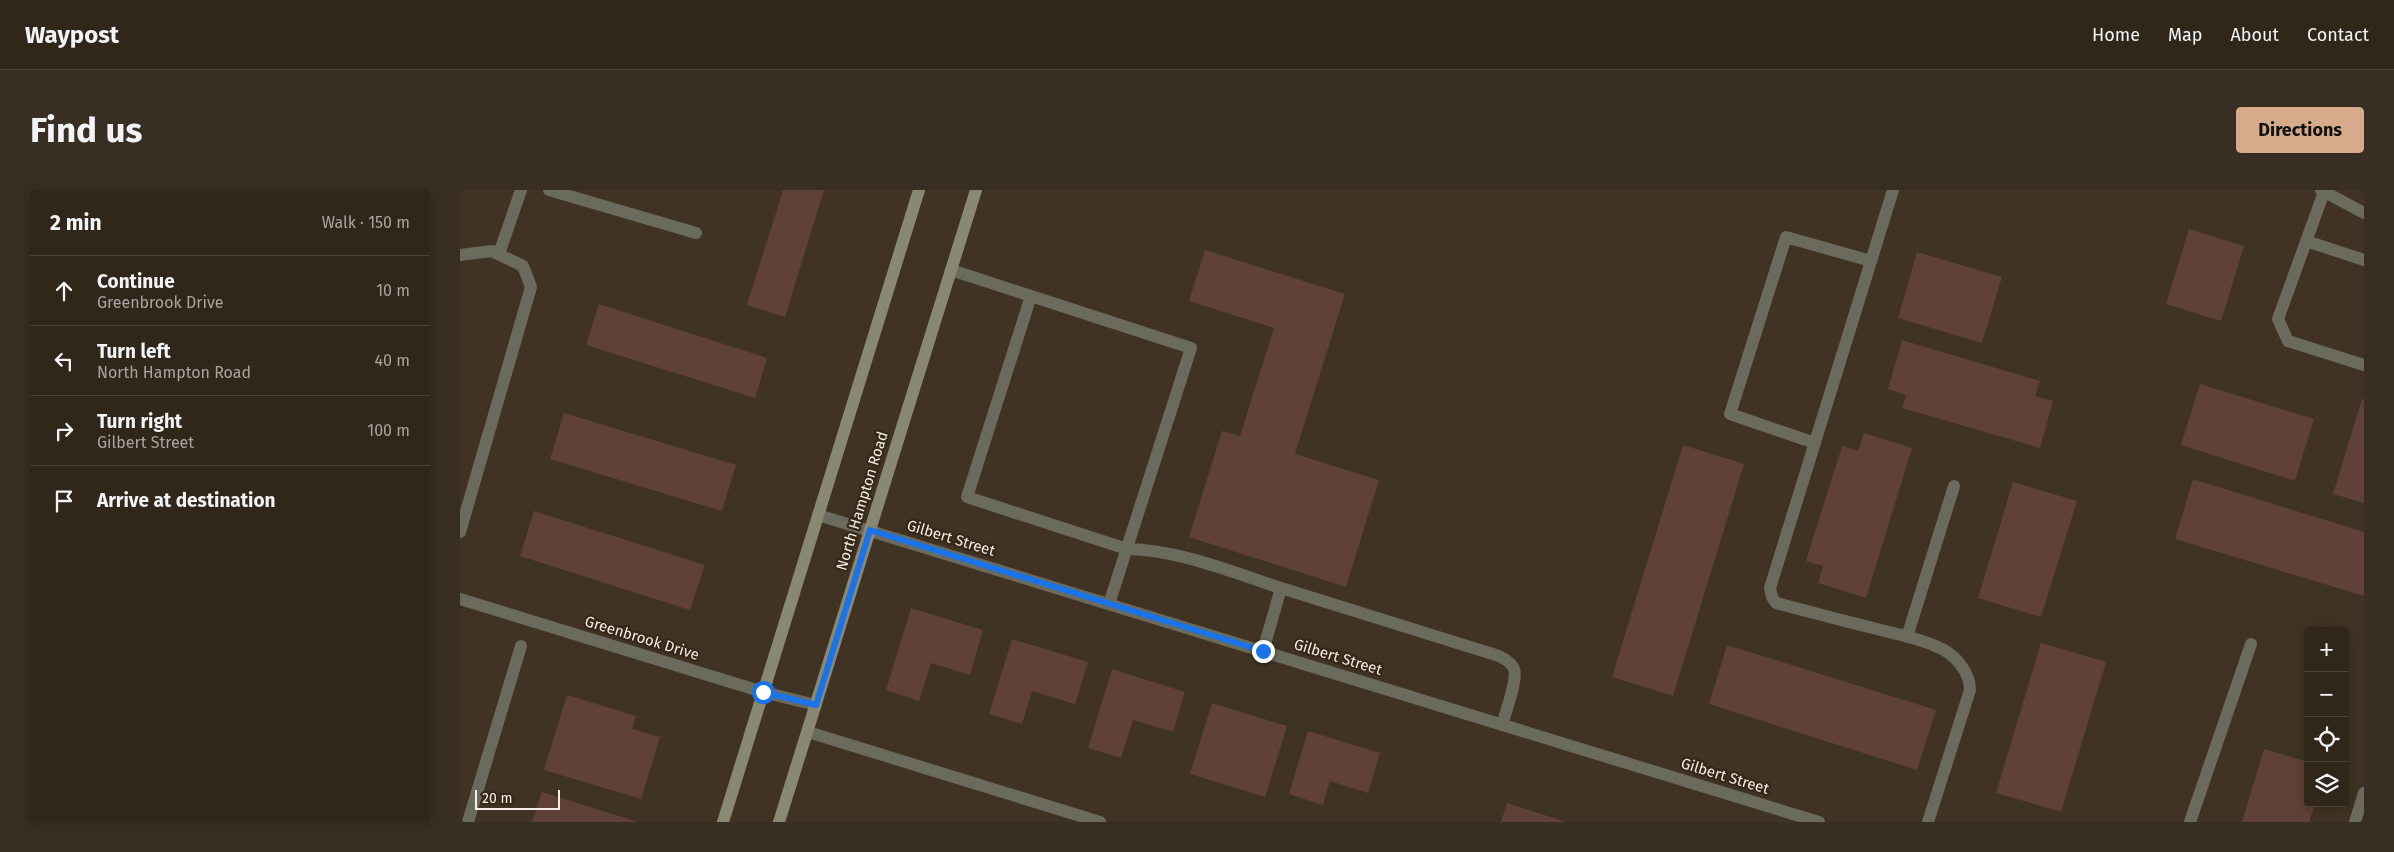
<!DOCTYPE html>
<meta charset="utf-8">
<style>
body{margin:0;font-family:"Fira Sans",sans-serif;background:#382e23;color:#f1f3f6}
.controls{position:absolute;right:15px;bottom:15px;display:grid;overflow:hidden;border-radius:5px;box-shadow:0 2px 12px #0003}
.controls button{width:45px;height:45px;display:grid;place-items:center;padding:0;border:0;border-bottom:1px solid #4b4339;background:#30261a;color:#f1f3f6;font:25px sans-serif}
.scale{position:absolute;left:15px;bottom:12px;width:85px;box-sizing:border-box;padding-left:5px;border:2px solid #f6eee4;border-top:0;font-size:14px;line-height:18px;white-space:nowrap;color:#f6eee4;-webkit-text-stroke:4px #362819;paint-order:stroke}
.stop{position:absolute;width:15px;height:15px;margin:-11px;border:4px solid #1a73e8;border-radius:50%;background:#fff}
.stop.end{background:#1a73e8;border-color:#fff;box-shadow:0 1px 5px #0008}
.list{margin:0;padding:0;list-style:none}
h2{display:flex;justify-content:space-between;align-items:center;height:65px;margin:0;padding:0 20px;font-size:21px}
h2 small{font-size:16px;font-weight:400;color:#a8a5a2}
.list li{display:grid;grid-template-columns:32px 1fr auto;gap:15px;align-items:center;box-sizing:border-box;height:70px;padding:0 20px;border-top:1px solid #4b4339}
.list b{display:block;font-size:19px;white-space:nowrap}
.list p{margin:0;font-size:16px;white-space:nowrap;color:#a8a5a2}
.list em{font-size:16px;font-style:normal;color:#a8a5a2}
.icon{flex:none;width:28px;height:28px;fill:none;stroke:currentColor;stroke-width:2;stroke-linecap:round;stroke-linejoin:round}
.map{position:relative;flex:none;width:1904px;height:632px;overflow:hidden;border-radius:5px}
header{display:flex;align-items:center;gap:30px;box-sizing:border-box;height:70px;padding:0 25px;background:#30261a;border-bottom:1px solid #4b4339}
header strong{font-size:24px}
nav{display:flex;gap:28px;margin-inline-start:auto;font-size:18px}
.intro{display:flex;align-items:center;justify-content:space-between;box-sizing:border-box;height:120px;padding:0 30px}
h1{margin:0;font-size:35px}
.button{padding:12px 22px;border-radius:5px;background:#d6ab8b;color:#111;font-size:18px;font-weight:700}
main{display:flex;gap:30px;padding:0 30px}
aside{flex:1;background:#30261a;border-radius:5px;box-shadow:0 2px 12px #0003}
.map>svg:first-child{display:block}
</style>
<header>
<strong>Waypost</strong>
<nav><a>Home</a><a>Map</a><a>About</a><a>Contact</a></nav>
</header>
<div class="intro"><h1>Find us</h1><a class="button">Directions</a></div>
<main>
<aside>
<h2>2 min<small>Walk · 150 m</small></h2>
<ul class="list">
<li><svg class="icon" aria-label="ahead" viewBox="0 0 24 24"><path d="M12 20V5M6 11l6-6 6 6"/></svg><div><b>Continue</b><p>Greenbrook Drive</p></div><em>10 m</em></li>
<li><svg class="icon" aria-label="left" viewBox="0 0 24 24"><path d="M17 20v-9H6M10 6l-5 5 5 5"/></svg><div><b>Turn left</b><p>North Hampton Road</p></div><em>40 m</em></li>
<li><svg class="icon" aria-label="right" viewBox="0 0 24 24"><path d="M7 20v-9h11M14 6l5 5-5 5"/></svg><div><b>Turn right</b><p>Gilbert Street</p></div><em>100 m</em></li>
<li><svg class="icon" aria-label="arrive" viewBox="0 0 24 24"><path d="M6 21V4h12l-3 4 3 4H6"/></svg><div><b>Arrive at destination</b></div></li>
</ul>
</aside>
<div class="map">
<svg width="1904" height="632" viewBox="0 0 1904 632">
<rect width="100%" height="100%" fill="#403323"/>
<path fill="#5f4138" d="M323 0H364L325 127 287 115Z
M1729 39 1784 56 1761 131 1706 114Z
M745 60 885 104 835 264 919 290 886 397 729 347 762 241 780 246 814 138 729 111Z
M1457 62 1542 87 1522 153 1438 128Z
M139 114 307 168 295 208 126 155Z
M1442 150 1580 191 1575 206 1593 211 1580 258 1442 218 1446 205 1428 199Z
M1740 194 1854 229 1835 291 1721 255Z
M1902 209H1904V313L1873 304Z
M104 223 276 275 262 321 90 269Z
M1404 243 1452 258 1406 408 1358 393 1363 376 1346 371 1382 256 1398 261Z
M1223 255 1284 274 1213 506 1152 487Z
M1733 289 1904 342V406L1715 349Z
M1553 292 1617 311 1581 427 1518 408Z
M74 321 245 375 230 420 60 366Z
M451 418 523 440 510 485 471 473 459 511 426 500Z
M552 449 628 472 615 514 572 501 562 534 529 524Z
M1581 453 1646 472 1601 622 1536 603Z
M1267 455 1476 520 1457 580 1249 514Z
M652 479 725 502 713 542 673 530 661 568 628 558Z
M107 505 176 526 172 539 200 547 181 609 84 580Z
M752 513 827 536 805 607 730 584Z
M848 541 920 563 908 603 870 591 863 615 829 604Z
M1804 559 1848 572V613H1855L1849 632H1782Z
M82 602 178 632H72Z
M1047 613 1106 632H1041Z"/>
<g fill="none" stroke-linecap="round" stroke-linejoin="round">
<path stroke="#6b6b5d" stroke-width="12" d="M89 0 236 43
M1433 0 1310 398 1312 407 1316 413C1350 422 1384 431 1417 439 1440 445 1463 449 1484 460 1498 468 1510 484 1510 500L1468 632
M1864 2 1818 129 1828 151 1904 175
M1846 51 1904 70
M39 64 61 0
M0 65 32 61 63 76 71 97 0 342
M491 80 731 158 649 414
M571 106 507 307 667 359C720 360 771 382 821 398
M1355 253 1270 224 1326 47 1411 71
M1447 447 1494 296
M803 461 821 398 1039 466C1045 469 1052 473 1054 479 1058 490 1045 523 1042 535
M348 542 640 632
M1730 632 1791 454
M1895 632 1904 603"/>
<path stroke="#6b6b5d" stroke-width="12" d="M1861 0 1904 23
M358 325 1359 632
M0 409 303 502 356 515
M8 632 61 456"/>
<path stroke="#898873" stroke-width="12" d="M263 632 459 0
M319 632 516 0"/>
</g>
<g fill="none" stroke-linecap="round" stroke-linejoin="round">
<path stroke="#1a73e8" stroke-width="6" d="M303 502 356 515 410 340 803 461"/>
</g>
<g text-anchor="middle" stroke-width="4.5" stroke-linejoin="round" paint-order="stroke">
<g font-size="15" fill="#f6eee4" stroke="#362819">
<text transform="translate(402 311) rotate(-73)" y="5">North Hampton Road</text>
<text transform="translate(491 348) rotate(17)" y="5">Gilbert Street</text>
<text transform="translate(182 448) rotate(17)" y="5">Greenbrook Drive</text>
<text transform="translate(878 467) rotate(17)" y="5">Gilbert Street</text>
<text transform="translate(1265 586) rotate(17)" y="5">Gilbert Street</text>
</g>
</g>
</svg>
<div class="controls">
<button>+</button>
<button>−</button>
<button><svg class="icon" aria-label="locate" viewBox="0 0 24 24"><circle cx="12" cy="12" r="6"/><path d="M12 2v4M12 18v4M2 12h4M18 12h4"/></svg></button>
<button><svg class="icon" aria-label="layers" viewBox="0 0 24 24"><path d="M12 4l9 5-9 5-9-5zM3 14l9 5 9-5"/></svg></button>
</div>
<div class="scale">20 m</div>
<div class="stop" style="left:303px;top:502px"></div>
<div class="stop end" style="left:803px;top:461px"></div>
</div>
</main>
